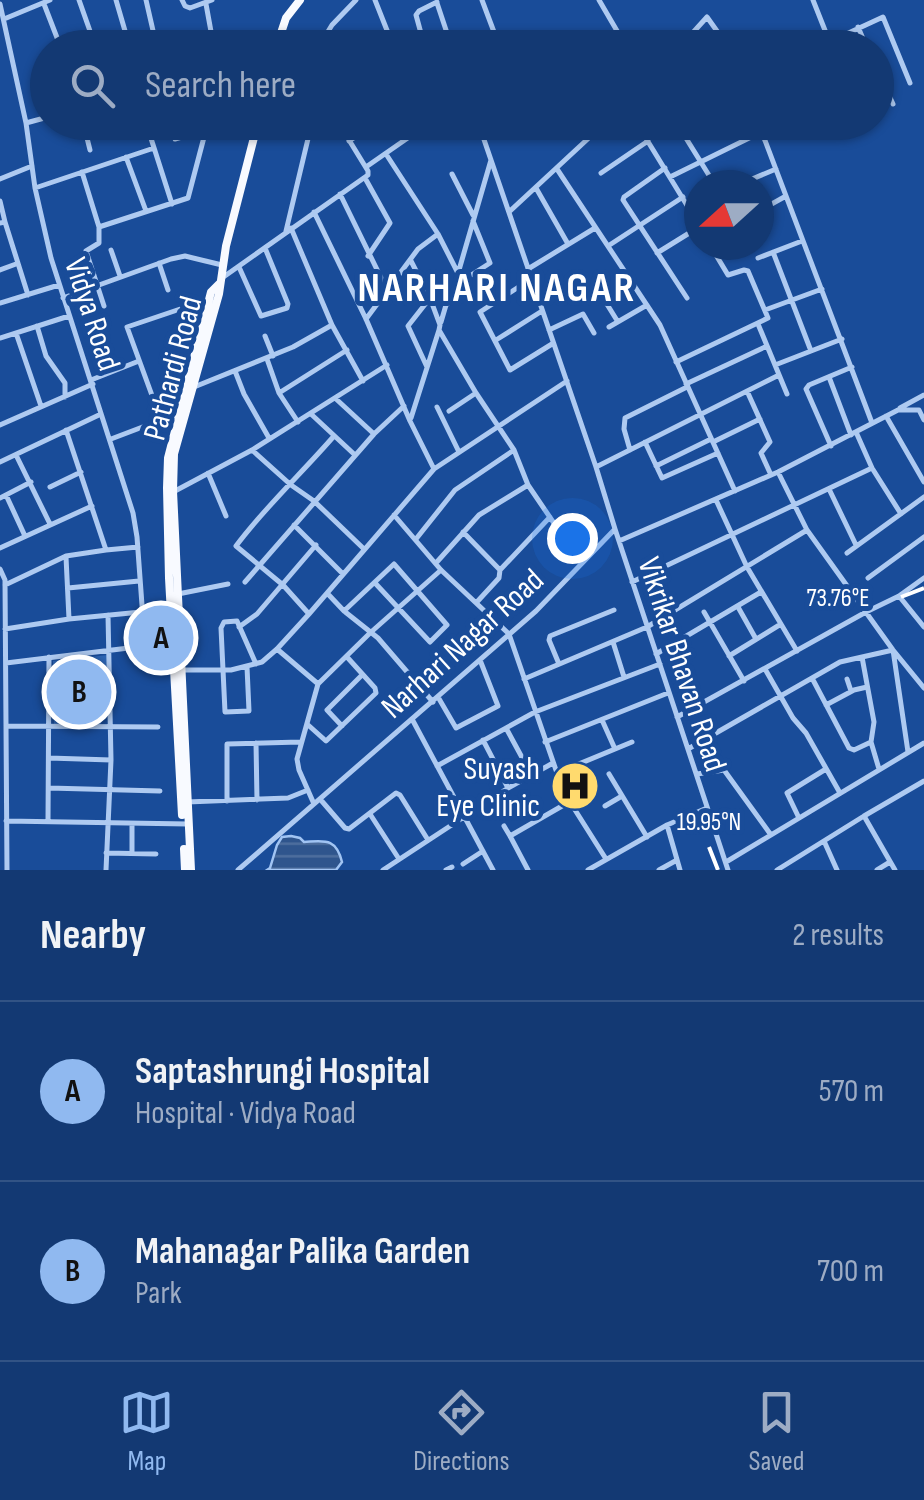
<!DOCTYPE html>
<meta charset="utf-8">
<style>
body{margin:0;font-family:"Sofia Sans Condensed",sans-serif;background:#20447b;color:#f1f3f6}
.compass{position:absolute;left:684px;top:170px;width:90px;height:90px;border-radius:50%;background:#133973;box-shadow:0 2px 8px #0004;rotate:249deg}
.you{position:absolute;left:572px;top:538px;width:35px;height:35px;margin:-25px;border:8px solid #fff;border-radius:50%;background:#1a73e8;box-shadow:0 0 0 15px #1a73e833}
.badge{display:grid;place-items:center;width:65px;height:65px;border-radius:50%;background:#90b9f0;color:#111;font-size:32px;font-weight:700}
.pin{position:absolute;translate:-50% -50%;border:5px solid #fff;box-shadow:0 2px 10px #0006}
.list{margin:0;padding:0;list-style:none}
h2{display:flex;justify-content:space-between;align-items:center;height:130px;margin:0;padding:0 40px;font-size:42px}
h2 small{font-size:32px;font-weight:400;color:#9dacc4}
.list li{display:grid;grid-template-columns:65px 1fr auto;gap:30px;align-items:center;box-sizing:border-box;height:180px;padding:0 40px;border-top:2px solid #325385}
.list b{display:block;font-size:38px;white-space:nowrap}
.list p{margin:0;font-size:32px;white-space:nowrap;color:#9dacc4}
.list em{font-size:32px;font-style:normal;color:#9dacc4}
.icon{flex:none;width:55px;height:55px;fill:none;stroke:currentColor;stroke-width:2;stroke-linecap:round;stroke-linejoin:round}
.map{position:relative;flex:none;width:924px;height:870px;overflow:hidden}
.search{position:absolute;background:#133973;box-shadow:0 2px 8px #0004;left:30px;right:30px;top:30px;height:110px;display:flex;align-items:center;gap:25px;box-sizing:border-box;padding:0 35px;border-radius:55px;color:#9dacc4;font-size:38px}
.sheet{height:490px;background:#133973}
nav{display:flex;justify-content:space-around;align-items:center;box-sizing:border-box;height:140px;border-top:2px solid #325385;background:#133973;font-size:28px;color:#9dacc4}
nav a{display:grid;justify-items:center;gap:5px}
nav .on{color:#90b9f0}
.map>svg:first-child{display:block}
</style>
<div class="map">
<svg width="924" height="870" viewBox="0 0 924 870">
<defs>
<pattern id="grass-tufts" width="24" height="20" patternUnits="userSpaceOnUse" patternTransform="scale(2.5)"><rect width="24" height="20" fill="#2d66b6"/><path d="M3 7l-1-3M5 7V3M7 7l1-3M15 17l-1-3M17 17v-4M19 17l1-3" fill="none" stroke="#4c7dc1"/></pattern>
<pattern id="water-rules" width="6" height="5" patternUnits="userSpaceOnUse" patternTransform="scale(2.5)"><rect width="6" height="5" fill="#2f558d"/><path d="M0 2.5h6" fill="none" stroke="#4e6e9e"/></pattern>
</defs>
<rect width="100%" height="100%" fill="#194c99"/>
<path fill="url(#grass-tufts)" d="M108 655 101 725 54 724 53 661Z"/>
<path fill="url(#water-rules)" stroke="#a1c4f3" stroke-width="2.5" d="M291 836 300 838 304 842C324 841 336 837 342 862L336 870H267L270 868 277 845 282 837Z"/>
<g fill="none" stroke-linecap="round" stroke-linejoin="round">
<path stroke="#aecaf1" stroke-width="5" d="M79 0 96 48
M116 0 130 48
M146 0 157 48
M182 0 185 6 190 8 212 0
M375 0 394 48
M482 0 500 48
M599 0 627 48
M813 0 832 48
M437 3 452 48
M0 4 26 123 35 188 51 258 133 513 137 537 145 646 156 664 169 670H231L262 662 277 649 309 614 434 469 567 381
M44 4 61 48
M206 4 214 48
M4 19 50 0
M858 27 867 48
M829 42 883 17 910 83
M187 48 185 39 211 34
M318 48 332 25 356 0
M425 48 416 15 419 11 437 2
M679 48 707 17 729 48
M876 67 893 104
M83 122 90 150
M116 122 119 136
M142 122 148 129 172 204
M636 122 699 225
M676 122 715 185
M758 122 872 423
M26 123 48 117
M685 137 709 122
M175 139 206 130
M349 141 379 122
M386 154 438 234 462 281
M126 157 146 211
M366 167 412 135
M665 168 624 197 623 200 687 298
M557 169 660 325 735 491
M82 172 99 227V243L86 251 104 306
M601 173 648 141
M452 174 473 215
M670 177 782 122
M365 178 390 223 368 256
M0 179 32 166
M738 185 776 169
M35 188 154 148
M536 188 568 244
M340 194 388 292
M0 201 5 222 0 223
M759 211 786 196
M314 212 366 319 410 421 434 469
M509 212 606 122
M5 222 28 295
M99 227 188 198 208 122
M291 228 332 325 363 381
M286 231 312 122
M608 246 683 197
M111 250 120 276
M773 252 811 351
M657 253 699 227
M758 258 802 241
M411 261 430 298 440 325 439 330 476 393 514 450 528 485 581 563
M159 263 168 290
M239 267 261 316 287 308 288 304 265 248
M528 269 595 228
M0 270 16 264
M459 270 491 160
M222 278 368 175V171L338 122
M531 279 480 312 510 370 552 344
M600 293 618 322
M63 298 171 259 185 256 222 265
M0 303 59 285
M765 310 822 289
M366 319 418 249 438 234
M441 322 446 305 454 299 462 281 490 263 473 221
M758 324 787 394
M37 326 46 356 65 383V397
M609 327 647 305
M549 330 583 314 594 333
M16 333 41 406
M265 336 273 356
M0 338 69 316
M496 340 542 311
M267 359 279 393 298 422
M676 362 768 318 748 271 744 270 728 275 710 245
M775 365 842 339
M427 367 408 326 430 298
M235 371 244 394 269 438
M829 377 851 435
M91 380 139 361
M686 384 767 346
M194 387 293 347 332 325
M747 391 770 442 761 453 771 475
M279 393 347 350
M335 398 374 434
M437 407 459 452
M900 408 924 395
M449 411 476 393
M311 414 355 455
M886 416 924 482
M411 418 439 330
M161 420 127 327 204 301 216 303
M0 425 93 384
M66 430 106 550 138 547
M856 432 872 468 901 514
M111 439 161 420 179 417
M645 442 662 478 718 453
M713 442 760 419
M831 446 806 389 809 385 852 367
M252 450 291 485 314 501 364 549
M630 450 624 429 625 418 687 387
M16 455 50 524
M0 462 101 414
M656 466 711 439
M596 467 779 375
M778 472 807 530 893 650 924 688
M208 473 226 516
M50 487 81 472
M829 489 856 545
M175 491 252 450 387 365
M6 495 25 536
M0 498 31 482
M716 500 747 567 797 651
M394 515 441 570 509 634 557 773 570 802 606 859
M294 525 343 574
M615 529 728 870
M463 532 500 570 550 517
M416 539 455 490 514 450
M619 541 778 472 898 410H919L924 420
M0 548 92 506
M847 553 924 497
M66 557 69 619
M436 563 479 515 528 485
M0 569 5 580 7 870
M868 578 924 537
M245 582 374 434 404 406
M632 582 872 468
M5 585 66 556 106 550
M68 588 139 581
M327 593 344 611 378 638 433 702
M178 594 228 584
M899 596 924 627
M476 603 499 578 500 570
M738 607 756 639
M344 611 394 564 447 625 430 642 375 583
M704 612 744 681
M309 614 283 585 236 546C265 507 302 473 334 436
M239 627 257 614 316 545
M5 629 69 619 141 612
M613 642 624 677
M277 649 317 683
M656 654 761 592
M729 656 781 624
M862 657 874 722 871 742 879 769
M6 663 145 646
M559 664 549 640 550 636 614 610
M247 667 249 711 225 712 221 628 224 622 237 621 256 664
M765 669 793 718 806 733 840 793
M812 678 849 748 854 750 871 742
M524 679 647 627 807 530
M847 679 851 691
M438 697 456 728 498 706 480 660
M826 705 854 690 867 687
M677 717 866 612 899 596 924 578
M412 719 493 870
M602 720 615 749
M307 724 326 741 376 693 375 688 347 657
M6 726 158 727
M342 726 327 710 362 675
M506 728 531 774
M483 740 508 788
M545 742 668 693
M256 743 257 800
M688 749 840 662 893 650 908 752
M49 758 111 760
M437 766 535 712 660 664
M557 773 632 742
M609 774 647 837
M697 774 724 770 771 835
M49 788 160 791
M320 799 345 828 349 829 396 793 400 795 428 840
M227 801V744L300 742
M187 802 288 798 308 790
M314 804 299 770 297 759 318 684 370 633 441 570
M605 806 622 796
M370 814 399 859
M864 816 924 781
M799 818 787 793 826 769
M6 821 188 824
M48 822 49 657
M132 824V853
M667 825 680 870
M504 826 510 836
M824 841 837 870
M106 853 156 854
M726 862 924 743
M463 864 483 851
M106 870 111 760 108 615
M238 870 536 611 615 529 596 467 478 122
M383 870 508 788 553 763
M446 870 452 867
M528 870 510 836 569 802
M588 870 667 825 707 808
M659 870 677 860
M777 870 864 816 895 870
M877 870 890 862"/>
<path stroke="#f8faff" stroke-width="8" d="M276 48 286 18 300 0
M182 815 169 578 167 488 168 458 211 292 219 284
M184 849 185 870
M191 870 173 491 174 454 219 294 226 246 258 122"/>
</g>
<path fill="none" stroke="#fff" stroke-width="4" d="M901 597 924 588M709 847 718 870"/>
<defs>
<g id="hospital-disc" transform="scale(2.5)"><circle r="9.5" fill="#ffda6e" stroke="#194c99"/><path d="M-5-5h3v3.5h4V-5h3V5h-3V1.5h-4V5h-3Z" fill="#111"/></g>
</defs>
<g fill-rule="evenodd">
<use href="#hospital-disc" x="575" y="786"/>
</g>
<g text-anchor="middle" stroke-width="10" stroke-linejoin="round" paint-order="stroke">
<g font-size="32" fill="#fff" stroke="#194c99">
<text transform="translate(93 314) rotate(72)" y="11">Vidya Road</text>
<text transform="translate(172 368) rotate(-75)" y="11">Pathardi Road</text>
<text transform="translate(462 643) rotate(-42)" y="11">Narhari Nagar Road</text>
<text transform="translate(683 664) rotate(72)" y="11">Vikrikar Bhavan Road</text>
</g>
<g font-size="32" fill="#fff" stroke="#194c99" text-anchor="end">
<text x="540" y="779">Suyash<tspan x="540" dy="37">Eye Clinic</tspan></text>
</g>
<g font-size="42" font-weight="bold" letter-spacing="2.5" fill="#fff" stroke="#194c99">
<text x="497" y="301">NARHARI NAGAR</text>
</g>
</g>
<g font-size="25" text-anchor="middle" fill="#fff" stroke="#194c99" stroke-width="10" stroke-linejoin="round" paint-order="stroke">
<text x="838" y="606">73.76°E</text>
<text x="709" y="830">19.95°N</text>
</g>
</svg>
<svg class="compass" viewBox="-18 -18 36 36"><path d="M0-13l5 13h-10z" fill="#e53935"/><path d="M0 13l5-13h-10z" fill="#9dacc4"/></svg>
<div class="you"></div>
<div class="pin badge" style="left:161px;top:638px">A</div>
<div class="pin badge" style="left:79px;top:692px">B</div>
<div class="search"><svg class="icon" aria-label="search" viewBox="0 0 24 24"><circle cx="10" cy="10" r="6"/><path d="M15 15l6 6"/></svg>Search here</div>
</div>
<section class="sheet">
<h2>Nearby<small>2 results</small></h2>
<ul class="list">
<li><span class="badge">A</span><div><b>Saptashrungi Hospital</b><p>Hospital · Vidya Road</p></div><em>570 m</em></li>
<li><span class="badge">B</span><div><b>Mahanagar Palika Garden</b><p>Park</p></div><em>700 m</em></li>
</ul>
</section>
<nav>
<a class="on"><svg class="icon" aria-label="map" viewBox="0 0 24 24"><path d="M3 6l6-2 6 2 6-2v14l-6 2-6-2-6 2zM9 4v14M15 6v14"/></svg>Map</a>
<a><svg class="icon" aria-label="directions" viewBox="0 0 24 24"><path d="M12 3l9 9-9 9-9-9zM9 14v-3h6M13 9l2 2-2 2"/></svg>Directions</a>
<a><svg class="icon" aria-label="saved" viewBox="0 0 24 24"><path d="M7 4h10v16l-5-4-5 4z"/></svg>Saved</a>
</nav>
